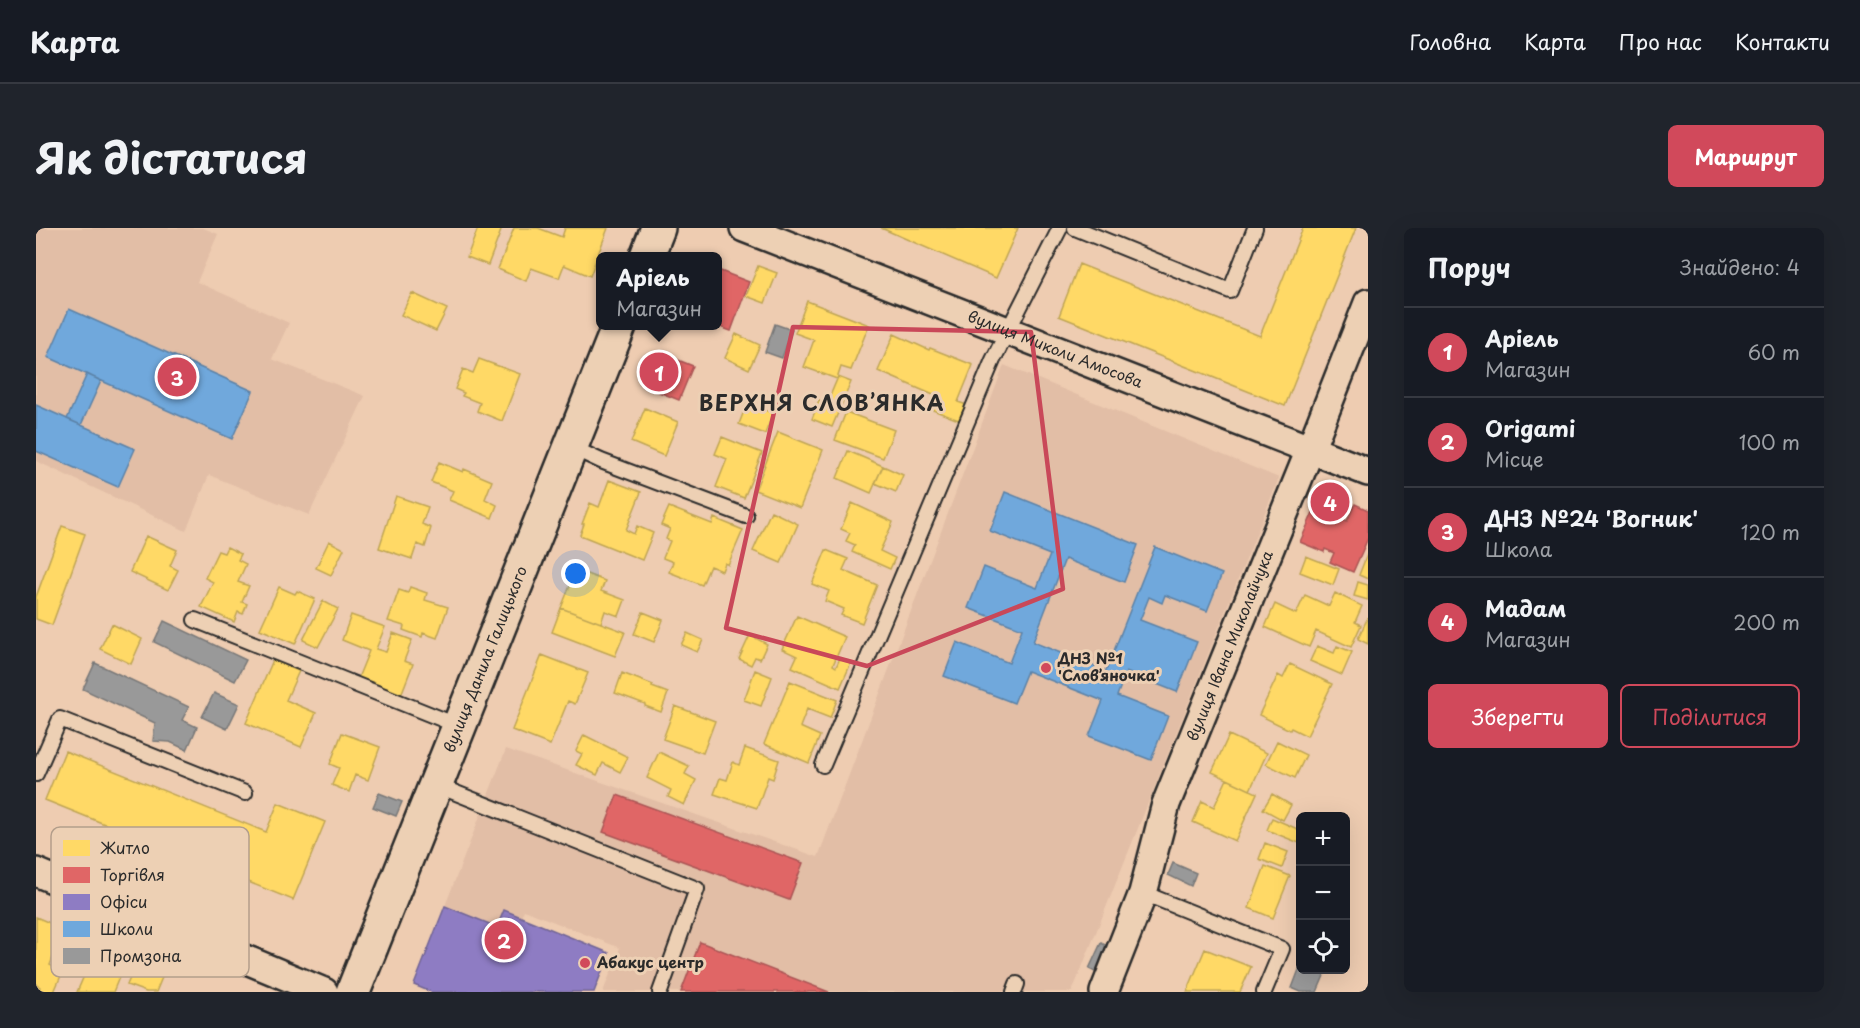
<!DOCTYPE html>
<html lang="uk">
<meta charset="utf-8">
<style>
body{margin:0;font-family:"Playpen Sans",sans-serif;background:#20242c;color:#f1f3f6}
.controls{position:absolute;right:18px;bottom:18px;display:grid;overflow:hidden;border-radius:9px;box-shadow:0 6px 24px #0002}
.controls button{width:54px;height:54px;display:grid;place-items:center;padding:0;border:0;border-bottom:2px solid #363941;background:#171b24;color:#f1f3f6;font:30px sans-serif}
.you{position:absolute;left:540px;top:346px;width:21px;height:21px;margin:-15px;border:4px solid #fff;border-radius:50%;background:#1a73e8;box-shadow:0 0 0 9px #1a73e833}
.badge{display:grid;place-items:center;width:39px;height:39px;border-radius:50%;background:#d1495b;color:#fff;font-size:20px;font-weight:700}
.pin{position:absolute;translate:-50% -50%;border:3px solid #fff;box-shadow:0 2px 6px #0006}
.popup{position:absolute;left:560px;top:24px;width:126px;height:78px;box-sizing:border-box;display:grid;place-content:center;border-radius:9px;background:#171b24;filter:drop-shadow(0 2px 4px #0005);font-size:20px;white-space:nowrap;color:#9ea1a6}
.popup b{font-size:22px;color:#f1f3f6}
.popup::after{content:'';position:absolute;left:50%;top:100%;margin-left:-12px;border:12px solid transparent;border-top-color:#171b24}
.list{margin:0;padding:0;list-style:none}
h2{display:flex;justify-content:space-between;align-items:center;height:78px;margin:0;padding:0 24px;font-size:26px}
h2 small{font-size:20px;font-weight:400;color:#9ea1a6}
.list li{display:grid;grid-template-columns:39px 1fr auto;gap:18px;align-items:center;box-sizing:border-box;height:90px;padding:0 24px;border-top:2px solid #363941}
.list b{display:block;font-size:22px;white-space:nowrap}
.list p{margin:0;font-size:20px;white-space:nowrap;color:#9ea1a6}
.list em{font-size:20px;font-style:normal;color:#9ea1a6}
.actions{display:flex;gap:12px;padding:18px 24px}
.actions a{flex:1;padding:14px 0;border:2px solid #d1495b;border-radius:9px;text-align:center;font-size:21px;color:#d1495b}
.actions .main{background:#d1495b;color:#fff}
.icon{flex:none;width:33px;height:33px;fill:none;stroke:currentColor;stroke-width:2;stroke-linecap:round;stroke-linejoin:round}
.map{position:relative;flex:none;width:1332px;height:764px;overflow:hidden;border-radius:9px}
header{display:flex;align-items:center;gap:36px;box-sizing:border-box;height:84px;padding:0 30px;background:#171b24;border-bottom:2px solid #363941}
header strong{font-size:28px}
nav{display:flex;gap:33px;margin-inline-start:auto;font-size:21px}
.intro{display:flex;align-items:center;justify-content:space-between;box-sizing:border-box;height:144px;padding:0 36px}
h1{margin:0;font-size:42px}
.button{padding:15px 27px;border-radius:9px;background:#d1495b;color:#fff;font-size:21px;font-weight:700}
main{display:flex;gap:36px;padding:0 36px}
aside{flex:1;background:#171b24;border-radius:9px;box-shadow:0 6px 24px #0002}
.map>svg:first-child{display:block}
</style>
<header>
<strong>Карта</strong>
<nav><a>Головна</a><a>Карта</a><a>Про нас</a><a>Контакти</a></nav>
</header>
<div class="intro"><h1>Як дістатися</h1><a class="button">Маршрут</a></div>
<main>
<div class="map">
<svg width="1332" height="764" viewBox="0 0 1332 764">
<rect width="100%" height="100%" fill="#eeccb1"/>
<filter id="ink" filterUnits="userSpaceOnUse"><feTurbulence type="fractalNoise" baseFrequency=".0167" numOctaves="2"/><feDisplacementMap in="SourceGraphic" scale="12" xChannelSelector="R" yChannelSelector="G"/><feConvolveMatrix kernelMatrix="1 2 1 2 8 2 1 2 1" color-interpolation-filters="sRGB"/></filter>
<g filter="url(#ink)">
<path fill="#e2bea6" d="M0 0H167L182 6 161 54 253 95 236 131 329 168 273 287 173 247 150 303 0 233Z
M968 137 1243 250 1036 764H567L584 720 488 682 485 690 468 683 461 699 409 678 470 521 782 629Z"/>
<path fill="#ffd966" stroke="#bfa554" stroke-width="1.5" d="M442 0H466L452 37 431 29Z
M478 0H502L526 9 529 0H572L554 48 528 37 523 50 495 40 490 53 462 41Z
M845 0H982L960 50Z
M1267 0H1320L1249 178 1023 88 1043 36 1224 108Z
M722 38 741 45 729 75 710 68Z
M376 65 411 81 400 103 365 87Z
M771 73 833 97 815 142 805 139 801 151 768 139 778 112 759 105Z
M700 106 724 117 713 141 689 130Z
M858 106 893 122 894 120 937 137 922 174 931 177 925 193 897 182 902 169 842 143Z
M443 131 484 146 466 193 441 183 444 175 426 168 428 165 419 161 427 141 437 145Z
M802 149 815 154 796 199 776 191 783 172 791 175Z
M711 175 737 185 729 206 703 196Z
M609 180 642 194 628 228 595 214Z
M810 184 858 202 847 230 799 212Z
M742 204 787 222 764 280 719 262Z
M686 209 726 225 708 270 680 259 691 231 679 226Z
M812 223 847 238 835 265 801 250Z
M403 234 427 244 428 241 456 253 449 271 461 277 456 290 413 272 417 263 395 254Z
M847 238 867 247 860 264 839 255Z
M573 252 605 264 590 302 598 306 601 298 617 305 606 332 544 307 548 296H546L554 275 563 279Z
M360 268 392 279 386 296 395 300 389 319 381 316 376 331 343 320Z
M816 275 857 294 844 323 859 330 854 341 816 324 819 317 810 313 814 305 805 301Z
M633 279 676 296 678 290 707 302 692 337 689 335 686 343 674 338 666 357 633 344 637 334 627 330 634 313 630 311 634 301 625 297Z
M735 283 762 296 745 335 717 323Z
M26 298 49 306 16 397 0 391V369Z
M110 308 141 322 134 338 142 342 132 362 94 344Z
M293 313 308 321 295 347 280 340Z
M191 319 205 326 202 332 210 336 202 354 213 358 206 374 211 376 207 386 202 384 198 394 165 379 177 354 169 350 182 323 188 325Z
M790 322 812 331 807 342 841 357 826 395 805 387 808 381 789 373 793 363 776 356Z
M1332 324V351L1323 347Z
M1270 328 1303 341 1297 357 1264 344Z
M543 343 569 353 565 363 589 372 583 388 569 383 565 395 525 380 536 353 539 354Z
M1322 354 1332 357V372L1318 368Z
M243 359 259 366 261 363 279 371 259 416 224 401Z
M374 359 391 365 389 372 412 379 401 410 387 405 386 409 367 402 368 398 352 393 363 362 372 365Z
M1299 365 1326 378 1319 394 1325 397 1315 419 1280 403 1273 419 1229 399 1239 376 1260 386 1269 367 1293 378Z
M287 373 302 381 282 419 267 412Z
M525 380 589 404 579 428 516 404Z
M607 384 627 392 618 414 598 406Z
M315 387 349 399 340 421 350 424 357 405 376 412 368 433 377 436 365 467 322 450 333 423 306 412Z
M761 388 809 409 797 437 800 439 804 430 815 435 804 460 756 439 761 428 746 421Z
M1332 389V416L1322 411Z
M76 396 106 411 95 436 64 421Z
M651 405 667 412 661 424 645 417Z
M714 407 731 416 724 431 719 429 715 437 703 431Z
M1281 418 1298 425 1301 418 1316 424 1306 447 1274 433Z
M506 427 552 445 539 476 532 473 514 517 476 502Z
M237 432 263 443 250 472 280 485 265 519 210 495Z
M1254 436 1296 456 1271 508 1255 500 1254 502 1223 487 1242 447 1247 450Z
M719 442 736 449 725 478 708 472Z
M586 445 617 457 616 459 632 465 625 484 609 478V476L579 465Z
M754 453 801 472 794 490 771 481 764 499 784 508 773 535 728 516Z
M639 478 679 493 667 525 627 511Z
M306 505 344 519 332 552 319 547 313 564 296 557 303 540 294 536Z
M548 507 592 529 584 544 567 535 561 547 540 537 546 526 540 523Z
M1193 507 1231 525 1214 562 1176 544Z
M1241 513 1270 527 1259 550 1230 536Z
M709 520 743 532 737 551 732 549 721 580 678 566 684 550 691 552 697 534 703 537Z
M29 523 230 604 242 575 289 594 257 672 9 572Z
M623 524 653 538 649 546 660 552 648 577 632 569 635 562 611 550Z
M1191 551 1221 565 1199 613 1157 594 1166 573 1178 579Z
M1236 566 1255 577 1247 592 1227 581Z
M1236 590 1264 602 1263 615 1231 602Z
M1229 615 1252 624 1246 640 1223 631Z
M1229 638 1254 648 1237 690 1213 680Z
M0 689 28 701 14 737 27 743 18 764H2L4 759 0 757Z
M107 719 134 730 120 764H110L91 757Z
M1169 721 1215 739 1204 764H1151Z
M54 734 84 747 77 764H41Z"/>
<path fill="#e06666" stroke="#aa5454" stroke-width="1.5" d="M682 42 713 54 695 103 681 98Z
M627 126 657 138 643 172 613 160 617 149 613 148 619 134 623 136Z
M1286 264 1307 273 1300 289 1311 293 1319 276 1332 282V310L1317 344 1294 334 1298 325 1289 321 1288 324 1264 314Z
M581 567 767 635 753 672 567 604Z
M664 714 793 764H645Z"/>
<path fill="#8e7cc3" stroke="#706495" stroke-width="1.5" d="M409 678 461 699 468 682 573 725 558 764H395L378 757Z"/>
<path fill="#6fa8dc" stroke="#5b82a7" stroke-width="1.5" d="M33 81 217 163 196 211 12 129Z
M51 146 65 153 45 197 31 191Z
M0 177 99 221 82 259 0 223Z
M969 264 1102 317 1088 354 1029 331 997 414 1070 443 1119 319 1186 346 1171 383 1129 367 1126 375 1113 369 1104 392 1161 414 1141 464 1090 444 1081 468 1132 488 1115 532 1053 508 1067 473 991 443 978 475 908 448 921 414 973 435 986 401 932 380 948 339 1001 360 1014 327 954 303Z"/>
<path fill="#999" stroke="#787878" stroke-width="1.5" d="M739 96 756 102 746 130 729 124Z
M128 393 210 432 199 453 118 414Z
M59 435 153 479 146 492 161 499 151 522 134 514 117 513 119 495 47 461Z
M178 465 203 476 191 501 166 489Z
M343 565 366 574 360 588 337 579Z
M1137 635 1160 645 1155 658 1132 647Z
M1065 715 1076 720 1063 746 1053 741Z
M1264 739V742L1290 743 1281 764H1265L1256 760Z"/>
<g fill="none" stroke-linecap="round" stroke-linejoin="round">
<g stroke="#2b2b2b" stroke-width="18">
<path id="service" d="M1039 0 1194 63 1219 0
M535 219 565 233 710 288
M159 392 423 498
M787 537 957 132 1024 0
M0 546 24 491 209 565
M400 557 661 661 624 764
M1107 665 1246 721 1228 764
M978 764 981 756"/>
</g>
<g stroke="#2b2b2b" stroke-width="32">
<g id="minor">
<path id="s1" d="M708 0 1332 244"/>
<path d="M0 644 288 764"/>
<path id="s2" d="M1068 764 1107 665 1130 576 1274 222 1332 75"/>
</g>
</g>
<g stroke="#2b2b2b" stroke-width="38">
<g id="secondary">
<path d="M611 28 622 0"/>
<path id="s3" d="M317 764 583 98"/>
</g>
</g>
<use href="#service" stroke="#edd0b4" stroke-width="14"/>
<use href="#minor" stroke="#edd0b4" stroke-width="27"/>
<use href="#secondary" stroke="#edd0b4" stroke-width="33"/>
</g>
</g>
<path fill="none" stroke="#c94859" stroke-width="4.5" stroke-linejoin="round" d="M757 99 995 104 1027 361 831 438 690 400Z"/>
<g fill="#d1495b" stroke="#edd0b4" stroke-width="2">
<circle cx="1010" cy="440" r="6"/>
<circle cx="549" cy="735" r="6"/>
</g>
<g text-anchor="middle" stroke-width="6" stroke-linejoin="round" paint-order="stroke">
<g font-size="15" fill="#2b2b2b" stroke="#edd0b4">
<text dy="5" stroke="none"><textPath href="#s1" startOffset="334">вулиця Миколи Амосова</textPath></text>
<text dy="5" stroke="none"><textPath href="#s2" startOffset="369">вулиця Івана Миколайчука</textPath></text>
<text dy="5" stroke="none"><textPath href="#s3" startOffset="358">вулиця Данила Галицького</textPath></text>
</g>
<g font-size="15" font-weight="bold" fill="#2b2b2b" stroke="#edd0b4" text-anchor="start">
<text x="1022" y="436">ДНЗ №1<tspan x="1022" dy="17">'Слов’яночка'</tspan></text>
<text x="561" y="740">Абакус центр</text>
</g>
<g font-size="21" font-weight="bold" letter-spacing="1.5" fill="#2b2b2b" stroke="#edd0b4">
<text x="786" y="183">ВЕРХНЯ СЛОВ’ЯНКА</text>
</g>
</g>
<rect x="15" y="599" width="198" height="150" rx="9" fill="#edd0b4" stroke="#b39e8b" stroke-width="1.5"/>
<rect x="27" y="612" width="27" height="16" fill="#ffd966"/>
<rect x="27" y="639" width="27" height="16" fill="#e06666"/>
<rect x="27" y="666" width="27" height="16" fill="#8e7cc3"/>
<rect x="27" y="693" width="27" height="16" fill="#6fa8dc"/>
<rect x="27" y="720" width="27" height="16" fill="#999"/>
<g font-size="16" fill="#2b2b2b">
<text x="64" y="626">Житло</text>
<text x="64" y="653">Торгівля</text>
<text x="64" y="680">Офіси</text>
<text x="64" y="707">Школи</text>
<text x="64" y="734">Промзона</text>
</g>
</svg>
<div class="controls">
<button>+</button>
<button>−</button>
<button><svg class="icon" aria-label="locate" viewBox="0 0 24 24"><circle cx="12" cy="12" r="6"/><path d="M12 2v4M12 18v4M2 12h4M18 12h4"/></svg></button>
</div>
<div class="you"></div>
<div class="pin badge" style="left:623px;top:144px">1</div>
<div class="popup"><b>Аріель</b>Магазин</div>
<div class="pin badge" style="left:468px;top:712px">2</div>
<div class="pin badge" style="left:141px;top:149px">3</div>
<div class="pin badge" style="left:1294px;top:274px">4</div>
</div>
<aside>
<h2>Поруч<small>Знайдено: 4</small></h2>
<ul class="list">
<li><span class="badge">1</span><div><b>Аріель</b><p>Магазин</p></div><em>60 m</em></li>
<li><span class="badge">2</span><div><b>Origami</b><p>Місце</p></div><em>100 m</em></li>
<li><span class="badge">3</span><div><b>ДНЗ №24 'Вогник'</b><p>Школа</p></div><em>120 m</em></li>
<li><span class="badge">4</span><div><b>Мадам</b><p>Магазин</p></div><em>200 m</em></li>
</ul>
<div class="actions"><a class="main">Зберегти</a><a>Поділитися</a></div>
</aside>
</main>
